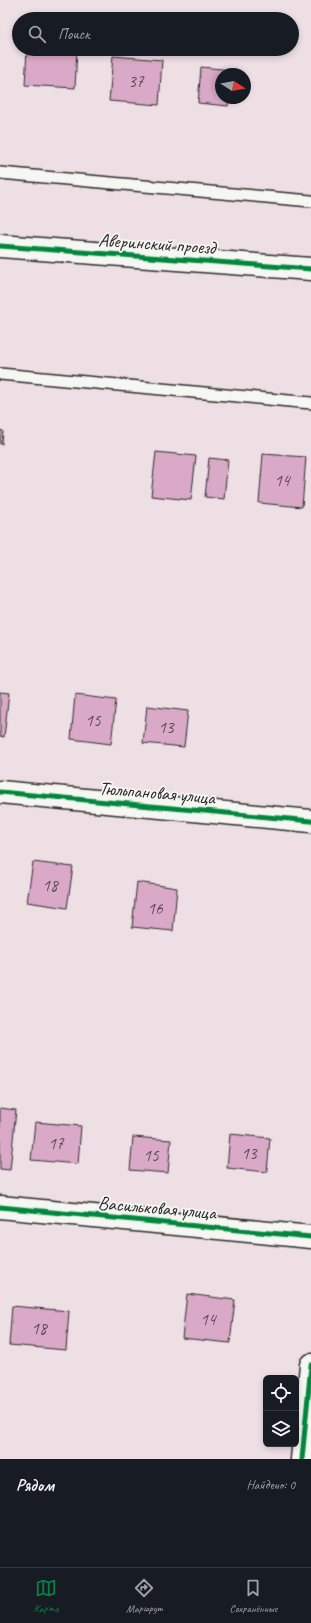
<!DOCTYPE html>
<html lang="ru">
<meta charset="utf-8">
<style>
body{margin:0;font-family:Caveat,sans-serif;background:#242831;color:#f1f3f6}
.controls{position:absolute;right:12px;bottom:12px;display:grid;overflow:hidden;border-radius:6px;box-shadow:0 2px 6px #0003}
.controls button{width:36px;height:36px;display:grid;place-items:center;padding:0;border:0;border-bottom:1px solid #363941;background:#171b24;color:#f1f3f6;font:20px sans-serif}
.compass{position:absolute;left:215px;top:68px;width:36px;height:36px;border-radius:50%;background:#171b24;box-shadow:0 2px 6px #0003;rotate:101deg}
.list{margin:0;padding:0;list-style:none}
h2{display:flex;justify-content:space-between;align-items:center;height:52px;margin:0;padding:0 16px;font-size:17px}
h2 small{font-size:13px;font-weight:400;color:#9ea1a6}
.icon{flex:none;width:22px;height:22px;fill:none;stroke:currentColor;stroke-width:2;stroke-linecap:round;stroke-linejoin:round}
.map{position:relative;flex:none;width:311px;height:1459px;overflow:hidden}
.search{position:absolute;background:#171b24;box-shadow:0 2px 6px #0003;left:12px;right:12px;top:12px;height:44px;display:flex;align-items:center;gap:10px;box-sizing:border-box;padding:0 14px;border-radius:22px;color:#9ea1a6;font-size:15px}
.sheet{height:108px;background:#171b24}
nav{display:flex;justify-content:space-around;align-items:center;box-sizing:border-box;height:56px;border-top:1px solid #363941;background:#171b24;font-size:11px;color:#9ea1a6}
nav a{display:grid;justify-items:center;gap:2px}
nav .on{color:#0b8043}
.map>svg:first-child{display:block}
</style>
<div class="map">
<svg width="311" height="1459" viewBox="0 0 311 1459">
<rect width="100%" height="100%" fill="#eedfe5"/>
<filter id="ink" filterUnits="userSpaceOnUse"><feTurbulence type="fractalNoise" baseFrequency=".025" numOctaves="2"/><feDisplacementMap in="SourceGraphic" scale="8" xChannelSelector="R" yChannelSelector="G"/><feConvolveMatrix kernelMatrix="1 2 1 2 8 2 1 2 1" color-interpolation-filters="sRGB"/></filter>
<g filter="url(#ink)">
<path fill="#daa9c8" stroke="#2b2b2b" d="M27 49H77L75 88 25 85Z
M113 56 162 60 159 105 109 101Z
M201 67 232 70 231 74H221V98H229L228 106 198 103Z
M0 430 3 431 2 444H0Z
M156 452 196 456 191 500 151 496Z
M263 454 306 457 302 507 259 503Z
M209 458 228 460 224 499 205 497Z
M0 692 9 693 4 737 0 736Z
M75 695 116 700 111 744 71 739Z
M147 706 188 711 184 747 143 743Z
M33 862 73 867 67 908 27 902Z
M137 882 177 888 173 931 132 927Z
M0 1108 16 1110 10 1170 0 1169Z
M35 1122 81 1126 78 1164 31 1160Z
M230 1134 270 1138 267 1172 227 1168Z
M133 1137 171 1140 168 1173 130 1170Z
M187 1294 235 1300 230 1343 182 1338Z
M12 1306 69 1311 66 1350 9 1345Z"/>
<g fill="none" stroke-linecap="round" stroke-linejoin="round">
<g stroke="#2b2b2b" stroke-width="14">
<path id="lane" d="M0 173 311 201
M0 374 311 403"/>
</g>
<g stroke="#2b2b2b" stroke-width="25">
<path id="street" d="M0 246 311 269
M0 792 311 821
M0 1207 311 1237
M302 1459 311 1365"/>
</g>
<use href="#lane" stroke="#f6f6f2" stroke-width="11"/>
<use href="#street" stroke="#f6f6f2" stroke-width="22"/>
<g stroke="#f6f6f2" stroke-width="8">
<path id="cycleway" d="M0 246 311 269
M0 792 311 821
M0 1207 311 1237
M302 1459 311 1365"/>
</g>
<use href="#cycleway" stroke="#00873e" stroke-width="5"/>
</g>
</g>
<g text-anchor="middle" stroke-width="3.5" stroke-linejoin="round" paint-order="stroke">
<g font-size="17" fill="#574a52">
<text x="136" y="87">37</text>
<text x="282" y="486">14</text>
<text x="93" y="726">15</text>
<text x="166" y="733">13</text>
<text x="50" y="891">18</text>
<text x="155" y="914">16</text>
<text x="56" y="1149">17</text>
<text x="249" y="1159">13</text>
<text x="151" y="1161">15</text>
<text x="208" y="1325">14</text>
<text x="39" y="1334">18</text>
</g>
<g font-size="19" fill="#2b2b2b" stroke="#f6f6f2">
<text transform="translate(157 243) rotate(4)" y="7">Аверинский проезд</text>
<text transform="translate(157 792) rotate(5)" y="7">Тюльпановая улица</text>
<text transform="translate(157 1207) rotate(5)" y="7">Васильковая улица</text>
</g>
</g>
</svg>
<div class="controls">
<button><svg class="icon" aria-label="locate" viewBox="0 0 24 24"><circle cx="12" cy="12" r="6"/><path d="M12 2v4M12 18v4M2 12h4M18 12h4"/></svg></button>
<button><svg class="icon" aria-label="layers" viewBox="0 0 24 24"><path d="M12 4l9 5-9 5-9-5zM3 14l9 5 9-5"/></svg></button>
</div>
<svg class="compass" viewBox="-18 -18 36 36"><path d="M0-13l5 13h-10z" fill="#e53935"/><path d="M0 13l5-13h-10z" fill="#9ea1a6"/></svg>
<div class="search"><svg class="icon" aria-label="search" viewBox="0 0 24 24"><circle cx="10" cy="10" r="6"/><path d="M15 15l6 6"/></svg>Поиск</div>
</div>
<section class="sheet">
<h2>Рядом<small>Найдено: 0</small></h2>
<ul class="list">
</ul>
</section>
<nav>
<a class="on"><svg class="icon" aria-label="map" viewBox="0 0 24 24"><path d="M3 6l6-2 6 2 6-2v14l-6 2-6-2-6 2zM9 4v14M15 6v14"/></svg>Карта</a>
<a><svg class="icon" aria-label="directions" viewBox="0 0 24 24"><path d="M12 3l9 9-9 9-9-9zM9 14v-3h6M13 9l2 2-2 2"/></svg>Маршрут</a>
<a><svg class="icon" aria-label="saved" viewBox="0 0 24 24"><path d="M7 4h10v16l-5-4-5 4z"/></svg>Сохранённые</a>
</nav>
